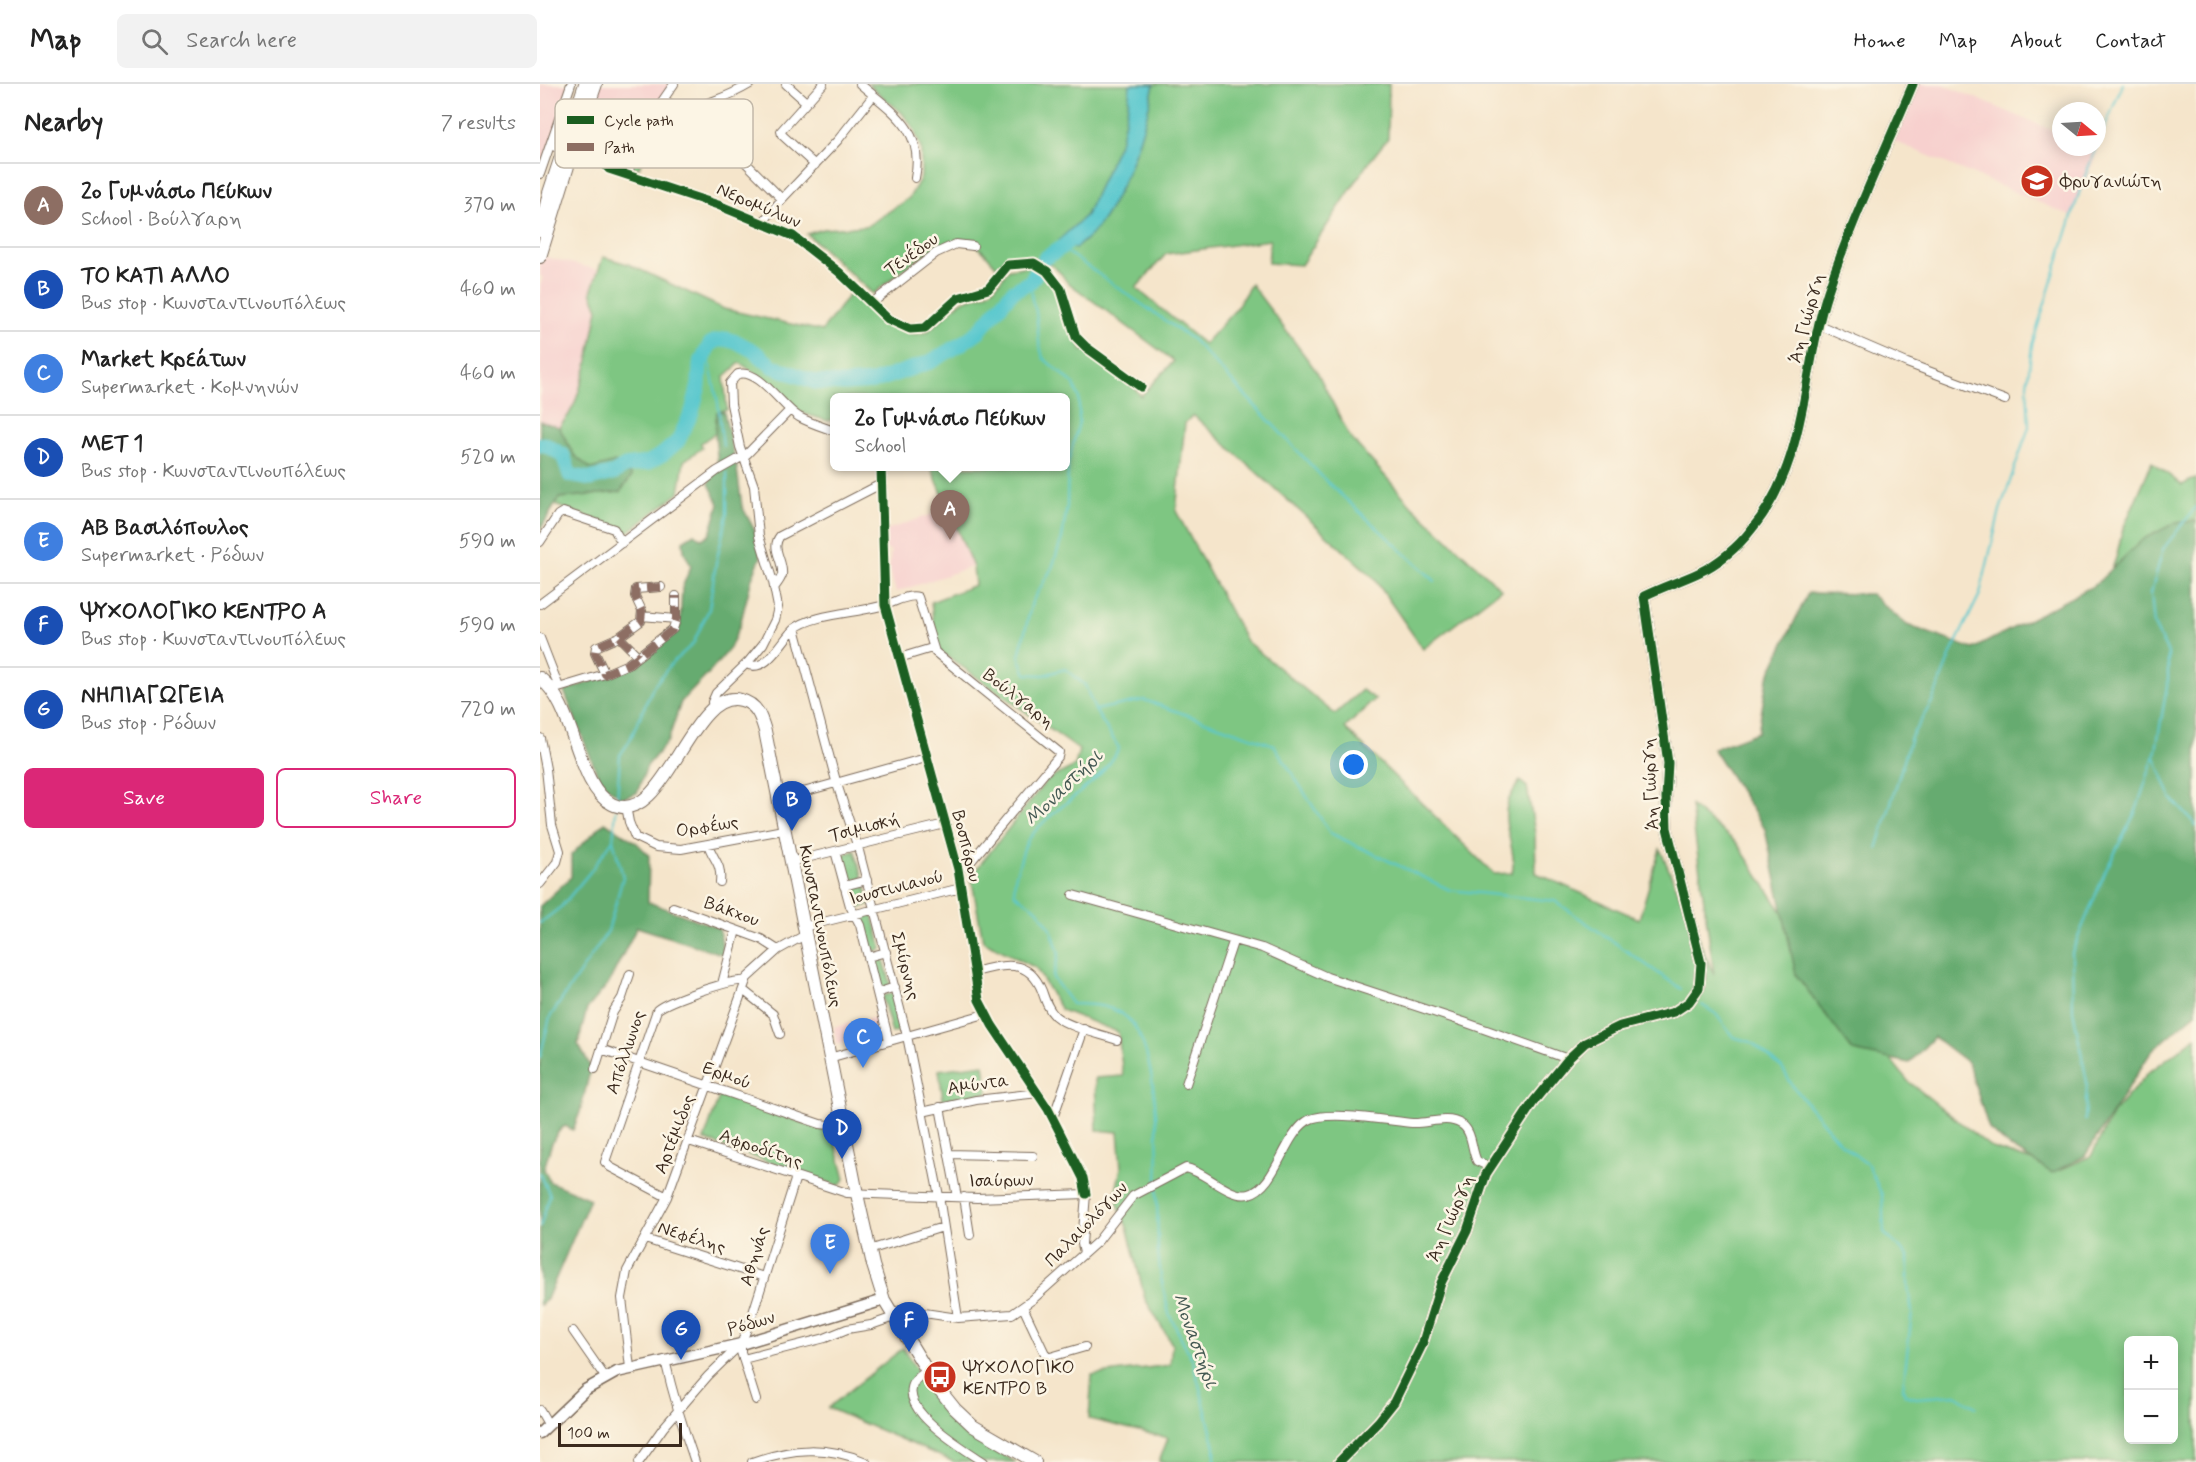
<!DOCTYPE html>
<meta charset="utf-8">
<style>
body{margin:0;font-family:Mynerve,sans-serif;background:#f2f2f2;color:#222}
.controls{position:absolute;right:18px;bottom:18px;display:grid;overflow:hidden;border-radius:9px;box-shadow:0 3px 15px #0003}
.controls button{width:54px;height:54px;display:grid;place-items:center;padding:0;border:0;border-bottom:2px solid #e0e0e0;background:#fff;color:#222;font:30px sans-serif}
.compass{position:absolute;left:1512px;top:18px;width:54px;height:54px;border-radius:50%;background:#fff;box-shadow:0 3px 15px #0003;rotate:108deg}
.scale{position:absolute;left:18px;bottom:15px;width:124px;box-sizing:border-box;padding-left:6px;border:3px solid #3b2a1e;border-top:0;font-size:16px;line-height:21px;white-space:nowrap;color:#3b2a1e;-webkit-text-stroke:4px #fcf5e5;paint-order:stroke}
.you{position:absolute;left:814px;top:681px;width:21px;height:21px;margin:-15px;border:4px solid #fff;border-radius:50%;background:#1a73e8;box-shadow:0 0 0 9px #1a73e833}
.badge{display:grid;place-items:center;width:39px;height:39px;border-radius:50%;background:#db2777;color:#fff;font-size:20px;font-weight:700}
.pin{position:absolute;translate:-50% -50px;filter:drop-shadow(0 2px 3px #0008)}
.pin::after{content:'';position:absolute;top:32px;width:21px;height:18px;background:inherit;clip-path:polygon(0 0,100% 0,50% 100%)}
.popup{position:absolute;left:290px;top:309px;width:240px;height:78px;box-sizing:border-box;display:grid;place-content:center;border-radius:9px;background:#fff;filter:drop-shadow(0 2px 4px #0005);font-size:20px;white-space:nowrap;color:#767676}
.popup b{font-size:22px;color:#222}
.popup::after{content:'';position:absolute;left:50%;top:100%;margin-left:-12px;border:12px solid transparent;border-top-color:#fff}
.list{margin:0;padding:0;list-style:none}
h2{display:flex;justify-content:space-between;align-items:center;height:78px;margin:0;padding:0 24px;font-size:26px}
h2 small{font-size:20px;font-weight:400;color:#767676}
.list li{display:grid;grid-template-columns:39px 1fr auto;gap:18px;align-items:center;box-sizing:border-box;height:84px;padding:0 24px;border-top:2px solid #e0e0e0}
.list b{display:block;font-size:22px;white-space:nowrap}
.list p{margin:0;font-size:20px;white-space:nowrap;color:#767676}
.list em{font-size:20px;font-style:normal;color:#767676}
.actions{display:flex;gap:12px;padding:18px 24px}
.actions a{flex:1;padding:14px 0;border:2px solid #db2777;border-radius:9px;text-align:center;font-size:21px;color:#db2777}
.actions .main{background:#db2777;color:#fff}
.icon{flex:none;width:33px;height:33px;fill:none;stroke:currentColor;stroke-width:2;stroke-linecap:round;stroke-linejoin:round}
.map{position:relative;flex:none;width:1656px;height:1378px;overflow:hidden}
header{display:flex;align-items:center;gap:36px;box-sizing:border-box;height:84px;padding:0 30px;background:#fff;border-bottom:2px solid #e0e0e0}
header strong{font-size:28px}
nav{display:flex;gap:33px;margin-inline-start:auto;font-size:21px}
.search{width:420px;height:54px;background:#f2f2f2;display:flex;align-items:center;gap:15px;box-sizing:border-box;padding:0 21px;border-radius:9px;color:#767676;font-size:22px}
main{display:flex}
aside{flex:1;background:#fff}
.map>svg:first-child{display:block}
</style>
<header>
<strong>Map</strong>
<div class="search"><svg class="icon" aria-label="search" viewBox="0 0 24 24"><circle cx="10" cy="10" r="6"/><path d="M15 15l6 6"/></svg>Search here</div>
<nav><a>Home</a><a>Map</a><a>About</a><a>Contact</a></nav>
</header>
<main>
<aside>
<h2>Nearby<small>7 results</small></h2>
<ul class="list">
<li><span class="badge" style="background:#8d6e63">A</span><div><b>2ο Γυμνάσιο Πεύκων</b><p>School · Βούλγαρη</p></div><em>370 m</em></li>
<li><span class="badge" style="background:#1a4fb4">B</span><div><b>ΤΟ ΚΑΤΙ ΑΛΛΟ</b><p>Bus stop · Κωνσταντινουπόλεως</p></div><em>460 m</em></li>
<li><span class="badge" style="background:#3f7fe0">C</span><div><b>Market Κρεάτων</b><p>Supermarket · Κομνηνών</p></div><em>460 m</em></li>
<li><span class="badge" style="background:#1a4fb4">D</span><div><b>ΜΕΤ 1</b><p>Bus stop · Κωνσταντινουπόλεως</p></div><em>520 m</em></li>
<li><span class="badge" style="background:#3f7fe0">E</span><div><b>ΑΒ Βασιλόπουλος</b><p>Supermarket · Ρόδων</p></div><em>590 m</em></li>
<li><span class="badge" style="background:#1a4fb4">F</span><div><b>ΨΥΧΟΛΟΓΙΚΟ ΚΕΝΤΡΟ A</b><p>Bus stop · Κωνσταντινουπόλεως</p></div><em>590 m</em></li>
<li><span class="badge" style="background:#1a4fb4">G</span><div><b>ΝΗΠΙΑΓΩΓΕΙΑ</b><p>Bus stop · Ρόδων</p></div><em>720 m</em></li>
</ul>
<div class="actions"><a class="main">Save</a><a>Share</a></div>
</aside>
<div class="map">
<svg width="1656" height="1378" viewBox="0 0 1656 1378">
<rect width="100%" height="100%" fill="#fcf5e5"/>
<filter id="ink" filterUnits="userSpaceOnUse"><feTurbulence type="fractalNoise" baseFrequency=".0167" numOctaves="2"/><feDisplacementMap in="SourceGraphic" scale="12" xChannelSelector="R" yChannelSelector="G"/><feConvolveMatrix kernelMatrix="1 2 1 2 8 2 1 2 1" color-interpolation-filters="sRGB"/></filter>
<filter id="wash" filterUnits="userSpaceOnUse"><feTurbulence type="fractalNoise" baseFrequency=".008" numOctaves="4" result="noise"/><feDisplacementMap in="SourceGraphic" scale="24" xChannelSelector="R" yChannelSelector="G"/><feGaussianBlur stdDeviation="1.35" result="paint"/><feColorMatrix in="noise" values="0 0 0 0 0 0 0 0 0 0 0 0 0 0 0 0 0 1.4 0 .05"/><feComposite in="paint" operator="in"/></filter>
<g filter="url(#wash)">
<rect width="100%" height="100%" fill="#f5e5cb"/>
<path fill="#f7d0ce" d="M0 0H32L0 89Z
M58 0H135L66 76 34 69Z
M1373 0H1402L1521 50V63H1552L1558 66 1531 132 1349 55Z
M2 172 59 186 51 208 58 225 47 282 35 319 28 332 19 343 0 337V202L3 193 0 192V180Z
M478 401 473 469 356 508 349 485 351 467 345 465 346 446Z
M338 933 342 949 296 961 294 943Z"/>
<path fill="#7ec682" stroke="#5c7850" stroke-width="1.5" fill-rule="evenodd" d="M328 0H849L848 54 826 82 761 181 728 179 730 156 626 170 596 204 664 260 695 226 711 200 777 288 810 353 872 422 961 505 883 565 833 493 653 331 645 339 636 427 706 557 795 630 822 606 835 615 805 644 954 790 972 789C978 765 960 743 968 718 970 711 976 703 980 697L987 703 995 749 996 789 1099 835 1120 765 1174 891 1151 722 1197 759 1288 898 1368 997 1452 1064 1520 1086 1551 1072 1573 1029 1608 989 1656 953V1378H619L628 1354 549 1335 552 1291 630 1281 632 1260 605 1215 588 1146 575 1112 581 1084 578 1048 557 1046 555 994 583 992 578 948 521 926 496 884 443 857 431 792 507 696 535 682 539 666 396 564 391 518 435 501 433 483 391 383 526 382V314H294V335L288 337 262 329 252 323 240 306 200 279 184 293 187 326 177 328 175 349 161 359 162 364 144 377 139 409 83 452 79 445 74 442 15 421 19 414 80 408 75 379 51 385 34 371 19 343 28 332 35 319 47 282 58 225 51 208 63 173 88 180 184 225 282 247 311 208C329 223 359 258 386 248 394 244 411 225 421 218 429 213 439 213 447 209 457 204 463 193 469 185L496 181 516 200 542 267 549 266 592 301 601 312 634 277 526 197C516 178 490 169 469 175 464 176 460 180 457 183 450 176 442 164 434 160 403 145 355 193 333 210L267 150 283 145 327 142 369 114 381 93V65L374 45 362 29ZM1588 1256H1634V1356H1588Z
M118 29 99 84 91 83 88 56Z
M1612 378 1642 401 1656 394V437L1635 439 1570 490 1576 474 1583 445Z
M315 767 323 794 307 798 300 771Z
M325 800 330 820 317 825 309 805Z
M333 831 342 865 331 868 322 834Z
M343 872 351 901 340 904 333 875Z
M353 909 361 946 352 949 342 912Z
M444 980 448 1009 403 1016 399 986Z
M180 1010 293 1049 305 1095 299 1102 164 1056Z
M363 1264C383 1295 401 1331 431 1353 445 1363 461 1370 476 1378H414L288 1324Z"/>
<path fill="#66ab70" stroke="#506a47" stroke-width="1.5" d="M177 328H184L197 385 202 422 215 447 221 473 212 494 200 541 190 564 170 588 141 618 128 657 107 682 97 709 82 714 67 703 58 692 24 607 100 580V573L140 542 142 504 151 482 144 467 143 457 154 450 162 455 170 450 179 420 169 400 172 387 178 382 175 349Z
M0 337 19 343 34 371 51 385 75 378 92 392 80 408 19 414 0 446Z
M1656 437V929L1611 968 1545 1072 1512 1089 1470 1063 1449 1045 1428 979 1394 953 1369 979 1313 967 1256 891 1225 745 1173 665 1218 648 1227 595 1268 509 1331 510 1367 541 1433 565 1555 501 1603 455 1635 439Z
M65 738 97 759 109 771 108 818 179 844 184 871 97 843 68 900 47 925 38 960 51 983 40 1028 33 1046 25 1042C11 1051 9 1070 4 1085L10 1098 50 1115 7 1215 0 1221V822L31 793V771Z"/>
<path fill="#5ac8ce" stroke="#4a7976" stroke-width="1.5" d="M590 0H614C606 43 583 112 555 146 550 153 541 159 535 165L519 156 546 131 581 55 588 21Z"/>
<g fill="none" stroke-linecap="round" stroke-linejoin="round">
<path stroke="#5ac8ce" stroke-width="2" d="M1557 61 1583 0
M521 164 653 256 786 397 895 497
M491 197 492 216 496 227 499 258 503 274 534 300 539 314V338L528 379 527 422 522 454 512 484 492 518 479 572 486 590 504 591 525 585 545 601 555 626 579 664C560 703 513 721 488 756 484 762 482 771 480 778 476 790 473 797 475 810L497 825 511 845 519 869 513 894 532 920C553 920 578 921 592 939 617 971 619 1056 617 1097
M170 260V282L178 319 183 362
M555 626 604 616 734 661 790 749 910 806 1015 817 1141 905
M1614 671 1631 714 1656 741
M77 717 80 671 89 658 113 603 132 579 153 560 169 525 176 479 187 431V389
M1337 765 1371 653 1392 618 1413 565 1440 510 1460 426 1489 343 1487 301 1492 261 1541 103 1556 63
M0 839 21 823 50 788 73 756 76 726
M1162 921 1176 930 1193 953 1211 958 1242 984 1252 1001 1299 1058 1328 1081 1342 1111 1344 1149 1368 1172V1203L1372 1228 1363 1304 1365 1311 1376 1314 1416 1311 1436 1323
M0 973 10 933 68 847 83 793 73 756
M1545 1036 1547 998 1533 926 1532 868 1566 786 1596 727 1616 666 1628 596V569L1614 541 1611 509 1623 465 1656 423
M0 1089 10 1111 0 1143
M617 1103 618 1168 621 1194 629 1230 653 1277 675 1363V1378"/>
<path stroke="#5ac8ce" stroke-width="15" d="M505 174 521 164 541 148
M0 361 4 360 23 371 30 391 50 395 74 389 85 382 107 379 123 370 138 357 152 328 159 301 160 280 170 260 176 257 186 255 199 259 214 267 232 282 275 298 303 300 333 298 390 278 421 260 439 247 472 208 491 197 499 184"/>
</g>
</g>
<g filter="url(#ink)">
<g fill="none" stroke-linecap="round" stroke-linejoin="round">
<g stroke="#7c6b5b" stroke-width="10">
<path id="minor" d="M246 0 266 18
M320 0C352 27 385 46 375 94
M124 16C128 18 133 22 137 23 154 28 195 9 210 0
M87 56 90 92
M10 61 32 69 37 74 48 78 64 76 116 26 134 0
M191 64 242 115
M32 69C42 64 53 68 59 77
M62 77 69 85 178 121 253 152 299 188 348 235 370 245 385 244 418 214 448 205 468 181 494 179 507 187 521 205 536 253 546 263 601 303
M275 81 242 51 241 47 283 0
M0 90 31 0
M223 138 242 115 298 56 333 12
M332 219 396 169 416 160 433 162
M1279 241 1367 279 1465 316
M341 382 345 521 418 785 439 916 452 941 508 1025 543 1094 546 1110
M0 458 18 431 23 428 74 445 82 459
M234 504C237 500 241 495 242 491 244 477 230 464 240 452L337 402
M0 520 177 387 207 370 250 326
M102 532 136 535
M255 544 296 697 319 767 367 952 399 1112 418 1234
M79 553 98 572
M0 554 19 603
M359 574 392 564
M206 580C227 590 241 557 254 545 273 529 323 529 348 520 357 517 369 510 378 513L395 568 519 668 518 673 428 781 418 785
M65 590 55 569 56 563 79 553 101 537 102 527 95 512 96 505 121 503
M12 606 65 590 88 580 133 545 136 535V512
M173 625 172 618 176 609 209 577 223 560 235 536 238 523 233 498 219 452 214 402 200 363 191 320 190 299 198 290C219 284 242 323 259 333 270 339 283 343 294 347
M0 654 6 685 12 741 20 767 17 778 0 800
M238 715 386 674
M86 722 89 738 95 753 116 763 141 765 243 746
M168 760C173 776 182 779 180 798
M295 767 310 822 320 841 349 957
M250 778 405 740
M304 802 327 796
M533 811 722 864 787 893 924 938 1028 975
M133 823 221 855 238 866
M263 843 421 804
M328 873 346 868
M435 888C463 880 489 874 502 907 505 916 508 925 515 932 528 943 560 950 577 956
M182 900 196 846
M203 906 233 930 240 950
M337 909 355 903
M61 965 280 1040 289 1041 302 1039
M289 974 445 930
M55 985 73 928 82 914 90 890
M646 1000 693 858
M400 1023 417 1113
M382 1028 436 1016 499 1009
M513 1034 544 945
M149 1057 307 1109 437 1114 546 1110 542 1160 544 1169
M409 1070 493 1072
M127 1113 70 1083 65 1078 117 926C127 917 193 894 206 897
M424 1113 430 1151
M105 1155 224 1193
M329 1166 403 1143
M483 1223 507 1274 545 1263
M351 1228 364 1226 418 1234 472 1230 492 1216 558 1157 593 1112 646 1084C664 1087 690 1115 709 1110 736 1103 743 1053 767 1037 785 1025 849 1037 872 1039 888 1040 906 1031 921 1040 933 1047 931 1066 937 1077L950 1083
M33 1247 65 1293
M201 1260V1268L216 1316
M203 1275 285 1254 307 1245 331 1241 354 1233
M125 1276C133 1311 143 1344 155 1378
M90 1284 82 1214 87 1187 127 1113 207 894 238 866 265 851
M387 1287C337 1315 422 1363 444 1378
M0 1326 8 1340
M99 1378 123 1344 168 1292 201 1260 212 1232 256 1093
M212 1378C252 1364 286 1361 326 1378"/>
</g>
<g stroke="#7c6b5b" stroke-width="13">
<path id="tertiary" d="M0 1349 45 1306 77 1288 201 1260 344 1216
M799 1378 838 1338 854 1318 882 1261 901 1199 927 1147 946 1090 994 1017 1028 975 1045 959 1080 942 1134 928 1149 918 1159 904 1161 879 1127 744 1126 713 1128 679 1104 512C1122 503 1141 497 1158 489 1178 480 1198 463 1211 446 1269 377 1261 288 1288 207 1312 136 1344 69 1373 0"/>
</g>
<g stroke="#7c6b5b" stroke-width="14">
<path id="secondary" d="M0 147 9 109 45 0
M0 173 32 69 56 0
M0 594C36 622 36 702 72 720 125 746 150 602 201 616 217 620 221 633 225 647L317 1110 333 1181 344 1216 395 1300 415 1325 433 1342 495 1378"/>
</g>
<use href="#minor" stroke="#fff" stroke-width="8"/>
<use href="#tertiary" stroke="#fff" stroke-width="10"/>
<use href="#secondary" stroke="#fff" stroke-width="12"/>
<path stroke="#8d6e63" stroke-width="8" stroke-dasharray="15 8" stroke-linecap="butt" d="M121 503 96 505 95 512 102 527 101 537 79 553 56 563 55 569 65 590 88 580 132 546 136 535V512
M79 553 98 572"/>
<g stroke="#fcf5e5" stroke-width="13">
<path id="cycleway" d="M62 77 69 85 178 121 253 152 299 188 348 235 370 245 385 244 418 214 448 205 468 181 494 179 507 187 521 205 536 253 546 263 601 303
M341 382 345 521 418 785 439 916 452 941 508 1025 543 1094 546 1110
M799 1378 838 1338 854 1318 882 1261 901 1199 927 1147 946 1090 994 1017 1028 975 1045 959 1080 942 1134 928 1149 918 1159 904 1161 879 1127 744 1126 713 1128 679 1104 512C1122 503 1141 497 1158 489 1178 480 1198 463 1211 446 1269 377 1261 288 1288 207 1312 136 1344 69 1373 0"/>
</g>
<use href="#cycleway" stroke="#1b5e20" stroke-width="9"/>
</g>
</g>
<defs>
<g id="school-disc" transform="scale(1.725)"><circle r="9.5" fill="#c8321e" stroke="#fcf5e5"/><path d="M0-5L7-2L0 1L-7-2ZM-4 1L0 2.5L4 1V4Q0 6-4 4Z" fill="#fff"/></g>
<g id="bus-disc" transform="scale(1.725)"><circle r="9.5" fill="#c8321e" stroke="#fcf5e5"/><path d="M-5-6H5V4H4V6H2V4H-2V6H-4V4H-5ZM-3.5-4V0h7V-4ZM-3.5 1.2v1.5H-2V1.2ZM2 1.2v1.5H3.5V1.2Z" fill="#fff"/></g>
</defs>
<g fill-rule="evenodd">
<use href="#school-disc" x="1497" y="97"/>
<use href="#bus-disc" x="400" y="1293"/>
</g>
<g text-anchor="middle" stroke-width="5" stroke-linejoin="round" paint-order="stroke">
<g font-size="18" fill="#3b2a1e" stroke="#fcf5e5" text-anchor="start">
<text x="1520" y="103">Φρυγανιώτη</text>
<text x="423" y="1289">ΨΥΧΟΛΟΓΙΚΟ<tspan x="423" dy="21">ΚΕΝΤΡΟ B</tspan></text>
</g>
<g font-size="18" fill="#3b2a1e" stroke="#fcf5e5">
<text transform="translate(219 121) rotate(23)" y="6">Νερομύλων</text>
<text transform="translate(371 170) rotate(-35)" y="6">Τενέδου</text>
<text transform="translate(1266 234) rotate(-75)" y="6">Άη Γιώργη</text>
<text transform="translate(479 614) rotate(38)" y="6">Βούλγαρη</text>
<text transform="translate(1110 700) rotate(-93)" y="6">Άη Γιώργη</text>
<text transform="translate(167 742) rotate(-9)" y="6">Ορφέως</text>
<text transform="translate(324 743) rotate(-14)" y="6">Τσιμισκή</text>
<text transform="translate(427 762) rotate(76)" y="6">Βοσπόρου</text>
<text transform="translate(356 803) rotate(-14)" y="6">Ιουστινιανού</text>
<text transform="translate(192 827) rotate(20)" y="6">Βάκχου</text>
<text transform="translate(281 842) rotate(79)" y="6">Κωνσταντινουπόλεως</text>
<text transform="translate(366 882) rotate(75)" y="6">Σμύρνης</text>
<text transform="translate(85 968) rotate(-71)" y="6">Απόλλωνος</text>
<text transform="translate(187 991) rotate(20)" y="6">Ερμού</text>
<text transform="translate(438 1000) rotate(-8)" y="6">Αμύντα</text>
<text transform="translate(134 1050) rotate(-69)" y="6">Αρτέμιδος</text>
<text transform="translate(221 1064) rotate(19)" y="6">Αφροδίτης</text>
<text transform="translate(461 1096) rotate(-1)" y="6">Ισαύρων</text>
<text transform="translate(910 1134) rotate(-67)" y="6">Άη Γιώργη</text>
<text transform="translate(546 1140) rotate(-46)" y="6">Παλαιολόγων</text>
<text transform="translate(152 1153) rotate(18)" y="6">Νεφέλης</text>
<text transform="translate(214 1172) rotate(-73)" y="6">Αθηνάς</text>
<text transform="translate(211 1239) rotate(-16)" y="6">Ρόδων</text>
</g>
<g font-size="20" font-style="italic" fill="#445953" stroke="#fcf5e5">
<text transform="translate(523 703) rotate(-44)" y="7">Μοναστήρι</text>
<text transform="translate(656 1256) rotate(70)" y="7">Μοναστήρι</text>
</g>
</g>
<rect x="15" y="15" width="198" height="69" rx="9" fill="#fcf5e5" stroke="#c2b8a9" stroke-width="1.5"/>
<rect x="27" y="32" width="27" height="8" fill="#1b5e20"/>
<rect x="27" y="59" width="27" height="8" fill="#8d6e63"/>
<g font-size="16" fill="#3b2a1e">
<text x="64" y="42">Cycle path</text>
<text x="64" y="69">Path</text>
</g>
</svg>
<div class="controls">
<button>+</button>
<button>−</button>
</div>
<svg class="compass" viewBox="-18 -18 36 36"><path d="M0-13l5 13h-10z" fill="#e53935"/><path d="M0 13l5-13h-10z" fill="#767676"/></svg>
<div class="scale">100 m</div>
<div class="you"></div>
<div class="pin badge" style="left:410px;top:456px;background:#8d6e63">A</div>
<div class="popup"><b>2ο Γυμνάσιο Πεύκων</b>School</div>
<div class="pin badge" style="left:252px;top:747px;background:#1a4fb4">B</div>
<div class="pin badge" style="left:323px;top:984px;background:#3f7fe0">C</div>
<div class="pin badge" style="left:302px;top:1075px;background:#1a4fb4">D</div>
<div class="pin badge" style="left:290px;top:1190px;background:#3f7fe0">E</div>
<div class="pin badge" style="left:369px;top:1268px;background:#1a4fb4">F</div>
<div class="pin badge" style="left:141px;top:1276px;background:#1a4fb4">G</div>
</div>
</main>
